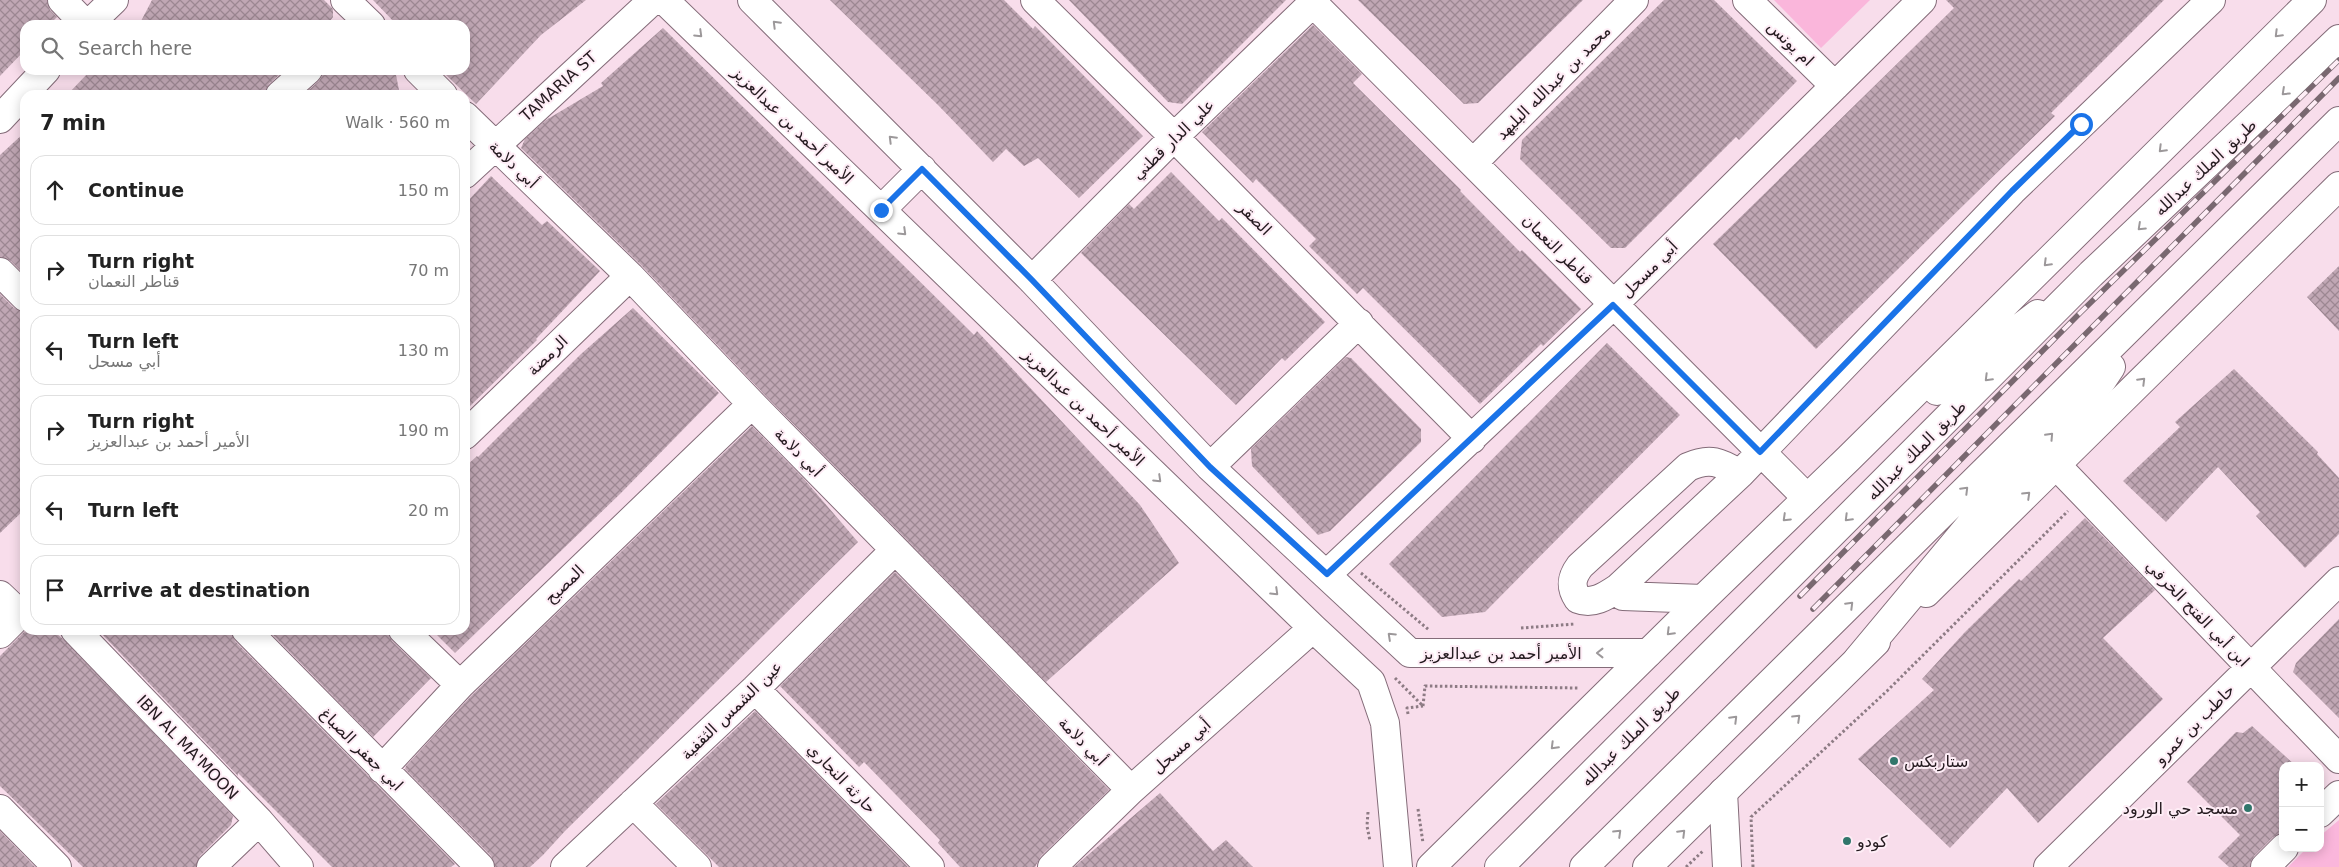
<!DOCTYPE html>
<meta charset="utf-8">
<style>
body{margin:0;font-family:"DejaVu Sans",Cairo,sans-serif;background:#f2f2f2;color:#222}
.controls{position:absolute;right:15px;bottom:15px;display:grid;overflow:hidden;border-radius:10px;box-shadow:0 2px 12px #0003}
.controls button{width:45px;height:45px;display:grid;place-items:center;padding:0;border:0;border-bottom:1px solid #e0e0e0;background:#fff;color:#222;font:25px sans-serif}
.stop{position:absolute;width:15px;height:15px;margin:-11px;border:4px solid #1a73e8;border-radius:50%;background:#fff}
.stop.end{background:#1a73e8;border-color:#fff;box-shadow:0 1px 5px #0008}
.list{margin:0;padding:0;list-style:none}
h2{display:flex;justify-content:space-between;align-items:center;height:65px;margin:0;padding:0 20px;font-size:21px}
h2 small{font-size:16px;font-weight:400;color:#767676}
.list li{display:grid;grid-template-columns:32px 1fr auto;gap:15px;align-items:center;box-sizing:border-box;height:70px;margin:0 10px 10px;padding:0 10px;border:1px solid #e0e0e0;border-radius:15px}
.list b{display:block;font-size:19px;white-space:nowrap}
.list p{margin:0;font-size:16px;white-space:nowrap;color:#767676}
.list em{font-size:16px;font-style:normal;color:#767676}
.icon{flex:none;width:28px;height:28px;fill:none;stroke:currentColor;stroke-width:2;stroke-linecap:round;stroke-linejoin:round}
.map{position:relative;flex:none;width:2339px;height:867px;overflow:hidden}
.search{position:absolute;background:#fff;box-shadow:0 2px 12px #0003;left:20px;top:20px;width:450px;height:55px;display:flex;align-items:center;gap:12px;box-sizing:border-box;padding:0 18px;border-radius:15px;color:#767676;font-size:19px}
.panel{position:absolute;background:#fff;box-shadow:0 2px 12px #0003;left:20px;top:90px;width:450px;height:545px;border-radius:15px}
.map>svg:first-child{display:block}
</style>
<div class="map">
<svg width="2339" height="867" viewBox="0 0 2339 867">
<defs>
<pattern id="building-cross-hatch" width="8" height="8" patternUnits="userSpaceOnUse" patternTransform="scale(1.25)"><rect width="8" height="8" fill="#c0a7b4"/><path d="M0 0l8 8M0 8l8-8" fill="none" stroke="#9c8792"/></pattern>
</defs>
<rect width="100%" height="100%" fill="#f8ddeb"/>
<path fill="#fab6db" d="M1774 0H1870L1821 48Z
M2339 820V867H2288L2307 848H2320V836Z"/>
<path fill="url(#building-cross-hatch)" d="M0 0H47L50 10 57 17 49 25H25V50L0 76Z
M152 0H324L333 9V17L327 25H139Z
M373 0H586L541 35 476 104 441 70H465V25H397Z
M830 0H1004L1033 29 1035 26 1143 136 1079 198 1038 158 1024 166 1006 149 993 162 938 105Z
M1069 0H1286L1182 104 1168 102Z
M1358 0H1583L1478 103 1464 104Z
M1664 0H1714L1797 81 1739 140 1736 137 1625 248H1611L1520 159 1522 140Z
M1946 0H2164L2051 113 2055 116 1816 349 1713 244 1954 8Z
M1313 25 1362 74 1353 83 1461 190 1460 191 1520 252 1522 250 1581 309 1543 346 1541 344 1480 404 1363 288 1357 294 1309 246 1316 239 1256 179 1253 183 1202 132Z
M663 28 974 335 977 331 1140 505 1179 563 1046 682 763 393 641 265 521 148 525 139 546 120 603 86 601 83Z
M91 70H276L280 74 269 84 265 95H67Z
M325 70H395L400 95H303L319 81Z
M25 132V275L11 261 0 257V155Z
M1171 172 1219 221 1222 218 1325 322 1285 361 1282 358 1236 405 1081 253 1129 204 1134 209Z
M491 176 542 225 547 221 600 271 536 339 537 340 465 411V204Z
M2339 266V331L2307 297Z
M0 294 14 308 25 312V509L0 533Z
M633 308 719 393 620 494 455 653 432 630H465V467L477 456 478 457 581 354Z
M1607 343 1680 415 1485 612 1442 617 1389 564Z
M1346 357 1351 358 1421 429V442L1330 531 1318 535 1252 466 1251 449Z
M2234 369 2318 452 2317 454 2339 478V534L2305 568 2256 516 2260 512 2218 467 2166 522 2123 481 2180 427 2175 422Z
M752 426 804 479 858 542 565 831 543 855 530 867H495L491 856 405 769 406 766 471 696Z
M2085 518 2155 590 2103 638 2163 699 2038 823 2007 788 1950 848 1858 759 1934 690 1922 679 1965 632 2019 579 2021 581Z
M895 572 1109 790 1041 856 1035 867H960L938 843 940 840 864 762 859 767 780 686Z
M2339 619V718L2293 672 2296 663Z
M26 630H52L63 639 233 816 231 825 200 856 196 867H83L0 786V656Z
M98 630H231L235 641 455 864 451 867H332L238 773V776Z
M268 630H387L392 641 431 678 373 737Z
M755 711 908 867H719L656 804Z
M2252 726 2296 766H2283V833L2273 837 2254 856 2250 867H2229L2218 857 2240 835 2187 782 2236 732 2243 733Z
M1160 793 1213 851 1226 840 1253 867H1074Z
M0 831 35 867H0Z"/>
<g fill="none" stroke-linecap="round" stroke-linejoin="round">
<g stroke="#846c79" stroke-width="30">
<path id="minor" d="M62 0 86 25
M345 0 371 25
M664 0 1313 628 1371 682 1385 723 1398 867
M752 0 1032 280 1210 467 1410 653H1648
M1035 0 1174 137 1472 439
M1310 0 1807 498
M1747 0 1835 86
M88 25 114 0
M418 70 443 95
M280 95 308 70
M465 116 630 276 752 404 1131 790
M0 119 46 70
M1473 163 1634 0
M465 174 653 0
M881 210 922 169
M0 272 25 297
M1032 280 1174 137 1316 0
M465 435 630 276
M2057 466 2339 759
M1210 467 1359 323
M1740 474C1720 462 1710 457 1688 467L1580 566C1571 578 1570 587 1578 599 1593 605 1606 596 1618 588L1740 474 2012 191 2211 0
M1327 574 1613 305 1922 0
M1618 588 1623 596 1703 599
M0 595 20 614
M75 630 259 821 299 867
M246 630 480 867
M403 630 460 685
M0 634 25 609
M755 689 930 867
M382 769 460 685 752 404
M1723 792 1727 867
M633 803 697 867
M0 809 57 867
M2320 813 2339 795
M211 867 259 821
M565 867 755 689 895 550
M1052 867 1131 790 1313 628
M2048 867 2339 581
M2265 867 2284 848"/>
</g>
<g stroke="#846c79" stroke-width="30">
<path id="major" d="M1937 391 2038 314
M1926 593 2339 186
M1431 867 1703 599 1849 458 2312 0
M1647 867 1876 642"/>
</g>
<g stroke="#846c79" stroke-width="30">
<path id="highway" d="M1858 659 2000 489 2101 382 2111 367
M1499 867 2091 274 2339 39
M1584 867 2339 121"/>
</g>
<path stroke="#8d7b84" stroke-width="3" stroke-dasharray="2.5 2.5" stroke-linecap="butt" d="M1361 573 1429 630
M1521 628 1575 624
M1395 678 1423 706
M1423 706 1425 686 1579 688
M1408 714 1407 708 1423 706
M1418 809 1423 843
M1368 812 1367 826 1370 841
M1686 867 1704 850
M1753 867 1751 817 1887 691 2068 511"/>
<use href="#minor" stroke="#fff" stroke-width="28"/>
<use href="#major" stroke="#fff" stroke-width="28"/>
<use href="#highway" stroke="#fff" stroke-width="28"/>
<g stroke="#796870" stroke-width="5.5">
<path id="rail" d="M1800 596 2080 313 2339 60
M1813 609 2339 78"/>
</g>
<use href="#rail" stroke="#feedf6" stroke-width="4" stroke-dasharray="11" stroke-linecap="butt"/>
</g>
<defs><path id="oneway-chevron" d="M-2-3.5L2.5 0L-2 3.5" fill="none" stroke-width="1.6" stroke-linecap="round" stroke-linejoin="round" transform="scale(1.25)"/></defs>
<g stroke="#9c989a">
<use href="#oneway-chevron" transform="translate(776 24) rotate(-135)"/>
<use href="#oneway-chevron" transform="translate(699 34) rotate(44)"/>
<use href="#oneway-chevron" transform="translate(2278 34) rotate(135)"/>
<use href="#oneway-chevron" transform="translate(2285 92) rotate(137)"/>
<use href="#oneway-chevron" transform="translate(892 139) rotate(-135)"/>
<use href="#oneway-chevron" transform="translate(2162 149) rotate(135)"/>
<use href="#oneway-chevron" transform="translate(2141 227) rotate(137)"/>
<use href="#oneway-chevron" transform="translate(903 232) rotate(44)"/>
<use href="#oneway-chevron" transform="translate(2047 263) rotate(135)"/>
<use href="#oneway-chevron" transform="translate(1988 378) rotate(135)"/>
<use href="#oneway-chevron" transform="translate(2142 381) rotate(-45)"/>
<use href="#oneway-chevron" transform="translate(2050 436) rotate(-47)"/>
<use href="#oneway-chevron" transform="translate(1158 479) rotate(44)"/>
<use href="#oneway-chevron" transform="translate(1965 490) rotate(-45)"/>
<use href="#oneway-chevron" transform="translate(2027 495) rotate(-44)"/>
<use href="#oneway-chevron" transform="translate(1786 518) rotate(136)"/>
<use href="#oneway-chevron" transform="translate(1848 518) rotate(135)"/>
<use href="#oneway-chevron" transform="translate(1275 592) rotate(44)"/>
<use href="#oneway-chevron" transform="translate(1850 605) rotate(-45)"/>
<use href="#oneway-chevron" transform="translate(1670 632) rotate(135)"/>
<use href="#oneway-chevron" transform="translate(1391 636) rotate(-137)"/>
<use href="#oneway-chevron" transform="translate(1600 653) rotate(180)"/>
<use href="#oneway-chevron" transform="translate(1797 718) rotate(-44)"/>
<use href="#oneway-chevron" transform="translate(1734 719) rotate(-45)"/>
<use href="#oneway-chevron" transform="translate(1554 746) rotate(135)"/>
<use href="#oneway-chevron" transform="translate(1618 833) rotate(-44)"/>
<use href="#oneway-chevron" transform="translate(1682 833) rotate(-45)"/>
</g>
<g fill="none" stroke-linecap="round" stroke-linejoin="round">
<path stroke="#1a73e8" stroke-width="6" d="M881 210 922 169 1032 280 1210 467 1327 574 1613 305 1760 452 2012 191 2081 124"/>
</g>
<g fill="#31766b" stroke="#feedf6" stroke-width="2">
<circle cx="1894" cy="761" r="5"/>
<circle cx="2248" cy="808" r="5"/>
<circle cx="1847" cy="841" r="5"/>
</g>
<g text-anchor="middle" stroke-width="4" stroke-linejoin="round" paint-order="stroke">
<g font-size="16" fill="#241a1f" stroke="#feedf6">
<text transform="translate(1791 43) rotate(44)" y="6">ام يونس</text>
<text transform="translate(1553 82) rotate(-45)" y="6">محمد بن عبدالله البليهد</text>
<text transform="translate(558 86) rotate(-42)" y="6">TAMARIA ST</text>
<text transform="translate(793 125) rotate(44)" y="6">الأمير أحمد بن عبدالعزيز</text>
<text transform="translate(1173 139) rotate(-44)" y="6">علي الدار قطني</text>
<text transform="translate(514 164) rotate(44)" y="6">أبي دلامة</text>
<text transform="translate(2205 167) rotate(-43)" y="6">طريق الملك عبدالله</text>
<text transform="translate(1255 218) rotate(45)" y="6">الصقر</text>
<text transform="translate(1558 249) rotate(45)" y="6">قناطر النعمان</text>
<text transform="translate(1649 269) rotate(-45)" y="6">أبي مسحل</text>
<text transform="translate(547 355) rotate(-44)" y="6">الرمضة</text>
<text transform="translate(1084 407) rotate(44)" y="6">الأمير أحمد بن عبدالعزيز</text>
<text transform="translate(1916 450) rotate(-45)" y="6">طريق الملك عبدالله</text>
<text transform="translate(799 452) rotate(46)" y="6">أبي دلامة</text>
<text transform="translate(564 584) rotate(-44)" y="6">المصبح</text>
<text transform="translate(2198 613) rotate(46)" y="6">ابن أبي الفتح الخرفي</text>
<text x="1501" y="659">الأمير أحمد بن عبدالعزيز</text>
<text transform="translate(731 710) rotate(-44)" y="6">عين الشمس الثقفية</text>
<text transform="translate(2194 724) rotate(-45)" y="6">حاطب بن عمرو</text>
<text transform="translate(1630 736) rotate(-45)" y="6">طريق الملك عبدالله</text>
<text transform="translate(1083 741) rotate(46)" y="6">أبي دلامة</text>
<text transform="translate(1181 746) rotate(-42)" y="6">أبي مسحل</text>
<text transform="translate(188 747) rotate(46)" y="6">IBN AL MA'MOON</text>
<text transform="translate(362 749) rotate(45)" y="6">ابي جعفر الصباغ</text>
<text transform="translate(842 778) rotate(46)" y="6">حارثة النجاري</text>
</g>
<g font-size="16" fill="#241a1f" stroke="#feedf6" text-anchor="start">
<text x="1904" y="767">ستاربكس</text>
<text x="2238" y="814" text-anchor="end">مسجد حي الورود</text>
<text x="1857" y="847">كودو</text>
</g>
</g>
</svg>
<div class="controls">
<button>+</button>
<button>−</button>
</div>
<div class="stop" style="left:2081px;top:124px"></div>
<div class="stop end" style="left:881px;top:210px"></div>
<div class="search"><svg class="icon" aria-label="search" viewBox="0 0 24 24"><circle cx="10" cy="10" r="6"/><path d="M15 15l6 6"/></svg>Search here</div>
<section class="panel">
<h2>7 min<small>Walk · 560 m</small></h2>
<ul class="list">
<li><svg class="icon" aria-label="ahead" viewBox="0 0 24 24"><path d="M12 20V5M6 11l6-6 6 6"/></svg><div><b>Continue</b></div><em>150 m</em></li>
<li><svg class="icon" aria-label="right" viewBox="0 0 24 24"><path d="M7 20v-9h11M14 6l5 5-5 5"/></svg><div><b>Turn right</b><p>قناطر النعمان</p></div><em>70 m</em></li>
<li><svg class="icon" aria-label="left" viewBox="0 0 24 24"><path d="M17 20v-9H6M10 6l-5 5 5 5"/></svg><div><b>Turn left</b><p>أبي مسحل</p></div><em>130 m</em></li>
<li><svg class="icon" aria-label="right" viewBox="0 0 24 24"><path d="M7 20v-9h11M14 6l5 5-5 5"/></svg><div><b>Turn right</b><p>الأمير أحمد بن عبدالعزيز</p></div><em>190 m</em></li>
<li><svg class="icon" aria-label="left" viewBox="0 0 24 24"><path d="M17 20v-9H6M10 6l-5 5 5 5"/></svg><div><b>Turn left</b></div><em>20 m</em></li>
<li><svg class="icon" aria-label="arrive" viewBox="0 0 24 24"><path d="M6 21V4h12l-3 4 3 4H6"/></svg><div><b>Arrive at destination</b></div></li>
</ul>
</section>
</div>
